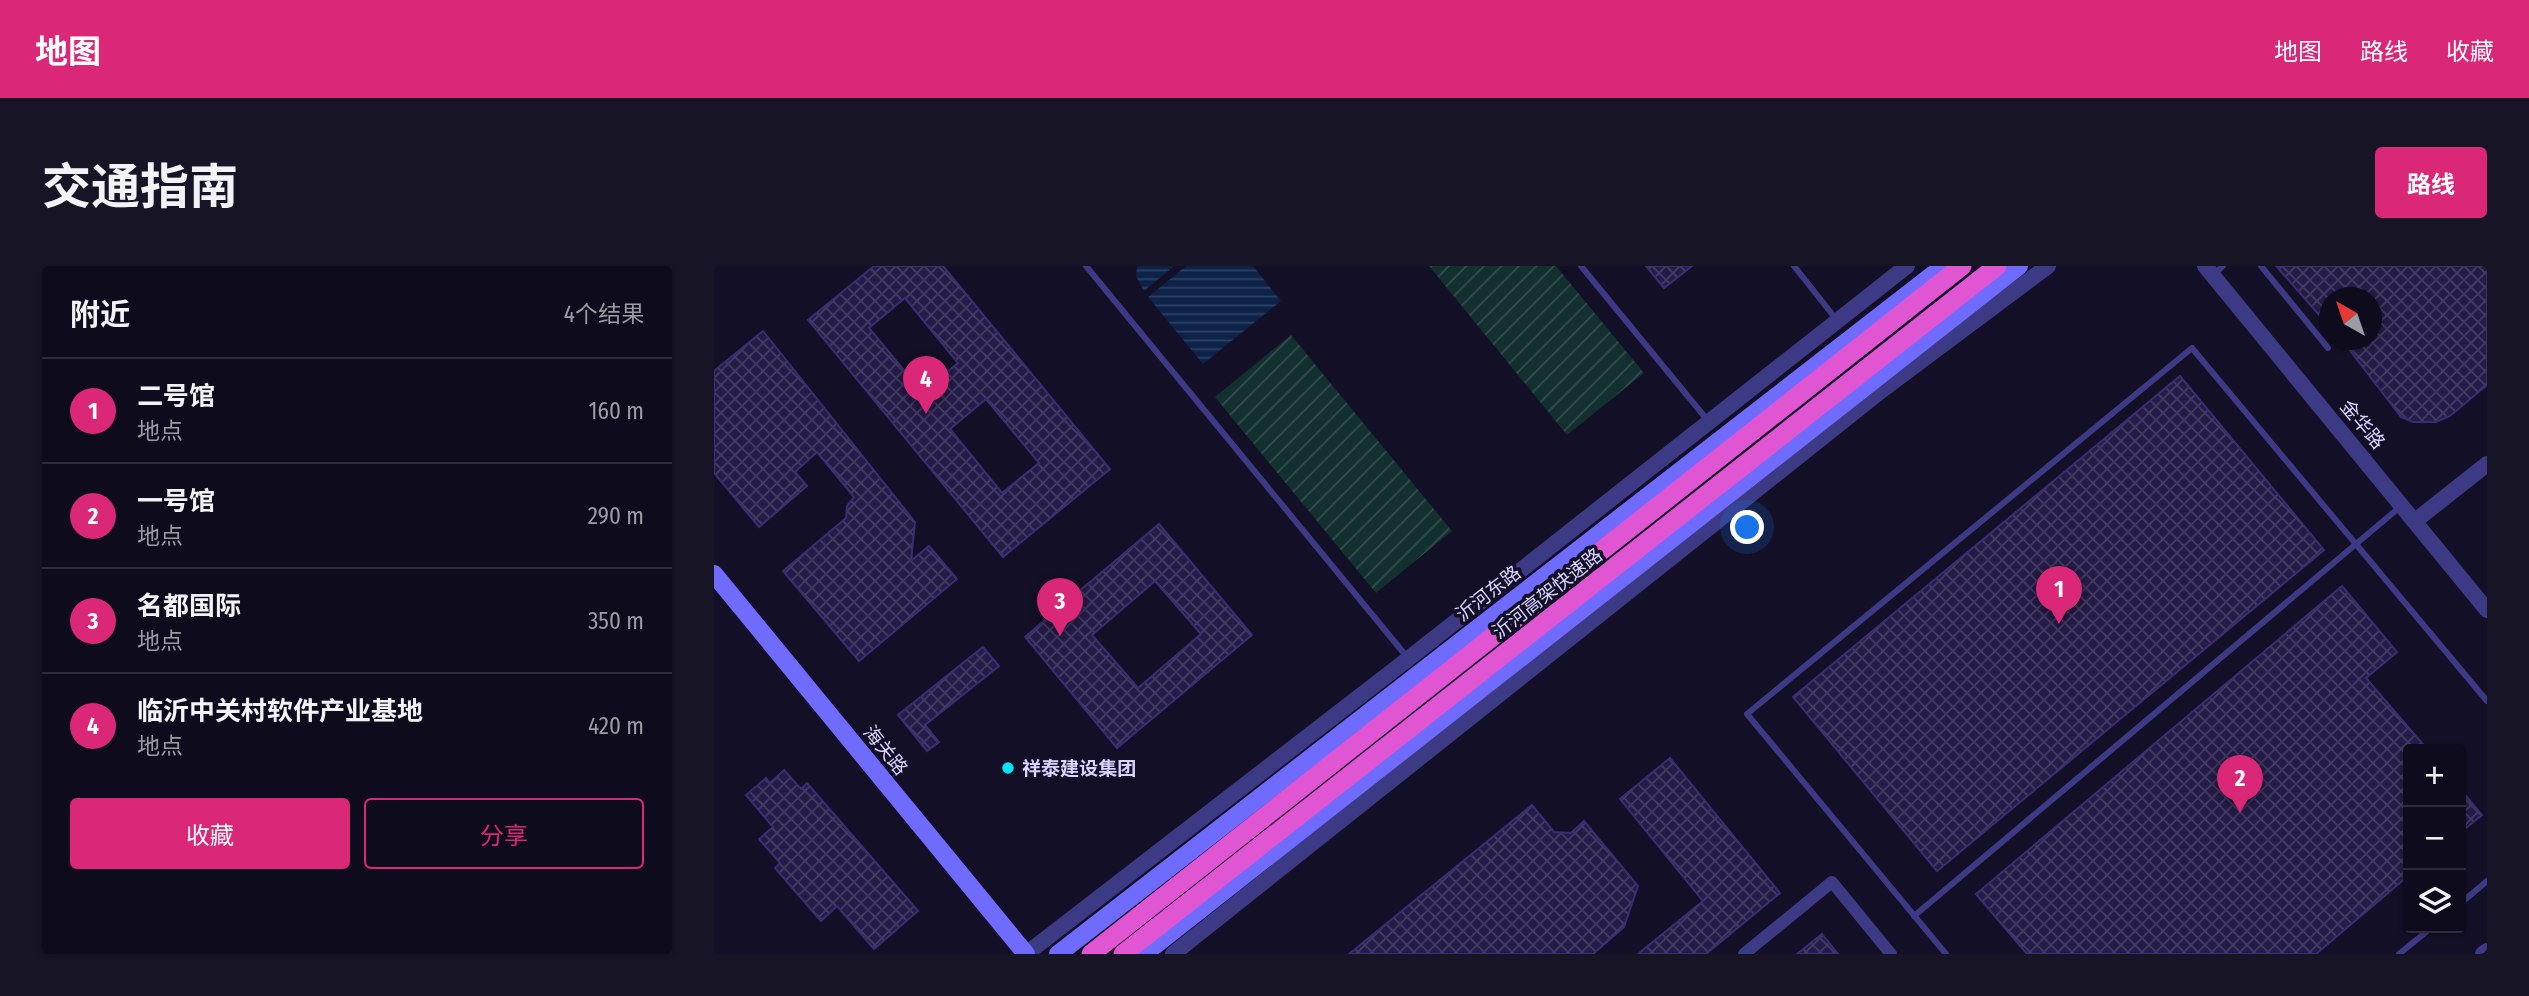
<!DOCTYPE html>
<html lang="zh">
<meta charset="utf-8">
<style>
body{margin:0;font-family:"Fira Sans Condensed","Noto Sans SC",sans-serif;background:#171425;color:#f1f3f6}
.controls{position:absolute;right:21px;bottom:21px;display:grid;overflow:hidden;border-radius:7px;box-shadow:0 2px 5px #0004}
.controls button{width:63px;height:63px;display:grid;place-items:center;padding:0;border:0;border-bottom:2px solid #2e2b3b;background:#0e0b1c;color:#f1f3f6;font:35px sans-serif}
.compass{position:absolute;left:1605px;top:21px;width:63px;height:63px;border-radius:50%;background:#0e0b1c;box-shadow:0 2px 5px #0004;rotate:320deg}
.you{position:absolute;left:1034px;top:262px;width:24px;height:24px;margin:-18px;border:5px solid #fff;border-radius:50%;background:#1a73e8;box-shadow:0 0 0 10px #1a73e833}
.badge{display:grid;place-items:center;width:46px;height:46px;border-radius:50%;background:#db2777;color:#fff;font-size:23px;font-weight:700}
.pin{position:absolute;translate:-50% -58px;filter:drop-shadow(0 2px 4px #0008)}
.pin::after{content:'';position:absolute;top:37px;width:24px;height:21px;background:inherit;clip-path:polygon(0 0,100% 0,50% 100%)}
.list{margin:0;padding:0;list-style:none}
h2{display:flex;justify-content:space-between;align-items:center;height:91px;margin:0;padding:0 28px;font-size:30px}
h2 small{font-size:23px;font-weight:400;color:#9b9ba3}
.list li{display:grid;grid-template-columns:46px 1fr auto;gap:21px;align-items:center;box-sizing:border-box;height:105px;padding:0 28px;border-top:2px solid #2e2b3b}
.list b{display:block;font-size:26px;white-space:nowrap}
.list p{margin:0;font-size:23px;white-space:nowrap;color:#9b9ba3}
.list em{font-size:23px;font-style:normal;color:#9b9ba3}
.actions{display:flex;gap:14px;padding:21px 28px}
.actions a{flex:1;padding:16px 0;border:2px solid #db2777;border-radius:7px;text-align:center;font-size:24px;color:#db2777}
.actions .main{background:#db2777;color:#fff}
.icon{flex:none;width:38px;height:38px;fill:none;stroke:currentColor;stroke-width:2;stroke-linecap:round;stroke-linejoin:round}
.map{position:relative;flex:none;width:1773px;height:688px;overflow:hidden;border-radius:7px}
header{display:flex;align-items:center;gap:42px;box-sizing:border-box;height:98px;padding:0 35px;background:#db2777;color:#fff}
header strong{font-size:33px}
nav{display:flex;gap:38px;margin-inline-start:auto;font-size:24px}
.intro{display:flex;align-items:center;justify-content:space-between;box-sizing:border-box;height:168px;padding:0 42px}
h1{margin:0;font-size:49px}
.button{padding:18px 32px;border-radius:7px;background:#db2777;color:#fff;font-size:24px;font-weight:700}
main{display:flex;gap:42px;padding:0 42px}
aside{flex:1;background:#0e0b1c;border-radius:7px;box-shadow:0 2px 5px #0004}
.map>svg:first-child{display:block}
</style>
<header>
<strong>地图</strong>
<nav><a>地图</a><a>路线</a><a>收藏</a></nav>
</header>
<div class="intro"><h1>交通指南</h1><a class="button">路线</a></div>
<main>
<aside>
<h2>附近<small>4个结果</small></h2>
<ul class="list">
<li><span class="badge">1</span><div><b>二号馆</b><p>地点</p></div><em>160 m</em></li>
<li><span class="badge">2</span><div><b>一号馆</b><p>地点</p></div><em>290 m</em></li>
<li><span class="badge">3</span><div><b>名都国际</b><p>地点</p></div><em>350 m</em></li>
<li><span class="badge">4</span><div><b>临沂中关村软件产业基地</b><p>地点</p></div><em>420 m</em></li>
</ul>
<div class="actions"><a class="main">收藏</a><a>分享</a></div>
</aside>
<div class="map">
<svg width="1773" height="688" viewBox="0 0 1773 688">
<defs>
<pattern id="garden-furrows" width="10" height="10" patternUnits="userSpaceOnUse" patternTransform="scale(1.75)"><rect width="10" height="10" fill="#12302f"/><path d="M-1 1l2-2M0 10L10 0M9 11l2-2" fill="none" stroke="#344d4e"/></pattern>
<pattern id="water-rules" width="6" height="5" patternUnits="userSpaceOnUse" patternTransform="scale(1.75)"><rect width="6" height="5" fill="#0c2248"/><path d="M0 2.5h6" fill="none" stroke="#2f4163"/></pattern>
<pattern id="building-cross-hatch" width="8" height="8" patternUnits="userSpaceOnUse" patternTransform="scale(1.75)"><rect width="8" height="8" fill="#241b47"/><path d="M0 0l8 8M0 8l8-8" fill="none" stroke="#433b63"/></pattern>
</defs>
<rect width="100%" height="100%" fill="#130f26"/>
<path fill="url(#garden-furrows)" d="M715 0H842L930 107 853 169Z
M577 69 738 265 662 327 501 131Z"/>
<path fill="url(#water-rules)" d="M423 0H460L430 25 422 10Z
M472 0H539L567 35 489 98 434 31Z"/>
<path fill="url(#building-cross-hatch)" stroke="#3b2d73" stroke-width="2" fill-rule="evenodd" d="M160 0H229L396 203 289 291 94 54ZM191 32 244 97 208 126 155 62ZM272 133 325 197 288 227 236 163Z
M932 0H978L950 22Z
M1562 0H1773V119L1736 150 1722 156H1699L1687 151 1628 74H1657V32H1615V60Z
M49 65 201 256 197 295 215 280 243 313 145 395 69 305 132 252 133 240 140 231 103 186 81 206 93 220 45 261 0 207V105Z
M1466 110 1610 284 1223 605 1079 431Z
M445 258 538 369 403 482 311 371ZM441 315 487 368 424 422 378 369Z
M1628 320 1683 386 1652 412 1713 483H1694V610L1602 688H1313L1262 628Z
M269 381 285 400 211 459 225 476 213 485 184 449Z
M956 492 1066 627 992 688H924L989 635 906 533Z
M70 504 87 523 93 517 204 645 160 683 123 640 107 655 61 602 66 597 45 573 59 561 32 529 52 512 56 517Z
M1747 524 1768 549 1747 566Z
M818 539 840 566 857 567 870 555 924 620 910 661 879 688H635Z
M1108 668 1124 688H1083Z"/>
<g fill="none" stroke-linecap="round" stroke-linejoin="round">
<path stroke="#3d3a85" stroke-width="6" d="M372 0 693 391
M867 0 995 156
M1080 0 1122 53
M1547 0 1614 82
M1500 8 1509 0
M1747 637 1773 615
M1200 650 1686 241
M1232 688 1033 448 1478 82 1773 435
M1685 688 1717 662"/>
<path stroke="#3d3a85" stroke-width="12" d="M1030 688 1118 616 1177 688"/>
<path stroke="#3d3a85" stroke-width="16" d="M1491 0 1773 344
M1701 255 1773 198
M312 688 694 393 1193 0
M459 688 1168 124 1334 0
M1769 688 1773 685"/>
<path stroke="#6f6bff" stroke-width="18" d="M0 308 312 688
M344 688 1230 0
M430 688 1305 0"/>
<path stroke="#e055d1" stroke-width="19" d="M377 688 1248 0
M409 688 1283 0"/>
</g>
<circle fill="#00e5ff" stroke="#130f26" stroke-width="2.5" cx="294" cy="502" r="7"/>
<g text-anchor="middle" stroke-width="7" stroke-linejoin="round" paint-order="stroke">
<g font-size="19" fill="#d9d4ff" stroke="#130f26">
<text transform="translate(1649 158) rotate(50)" y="7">金华路</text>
<text transform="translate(774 327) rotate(-38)" y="7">沂河东路</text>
<text transform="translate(833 327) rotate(-38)" y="7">沂河高架快速路</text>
<text transform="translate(172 484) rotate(51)" y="7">海关路</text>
</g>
<g font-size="19" font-weight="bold" fill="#d9d4ff" stroke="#130f26" text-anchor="start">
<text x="308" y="509">祥泰建设集团</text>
</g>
</g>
</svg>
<div class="controls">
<button>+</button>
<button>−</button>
<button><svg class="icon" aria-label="layers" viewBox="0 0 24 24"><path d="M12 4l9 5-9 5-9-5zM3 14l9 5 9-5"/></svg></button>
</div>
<svg class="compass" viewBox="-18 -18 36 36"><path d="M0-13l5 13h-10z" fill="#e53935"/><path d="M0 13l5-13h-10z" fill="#9b9ba3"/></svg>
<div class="you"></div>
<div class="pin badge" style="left:1345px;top:358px">1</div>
<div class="pin badge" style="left:1526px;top:547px">2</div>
<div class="pin badge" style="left:346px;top:370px">3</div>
<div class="pin badge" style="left:212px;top:148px">4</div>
</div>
</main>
